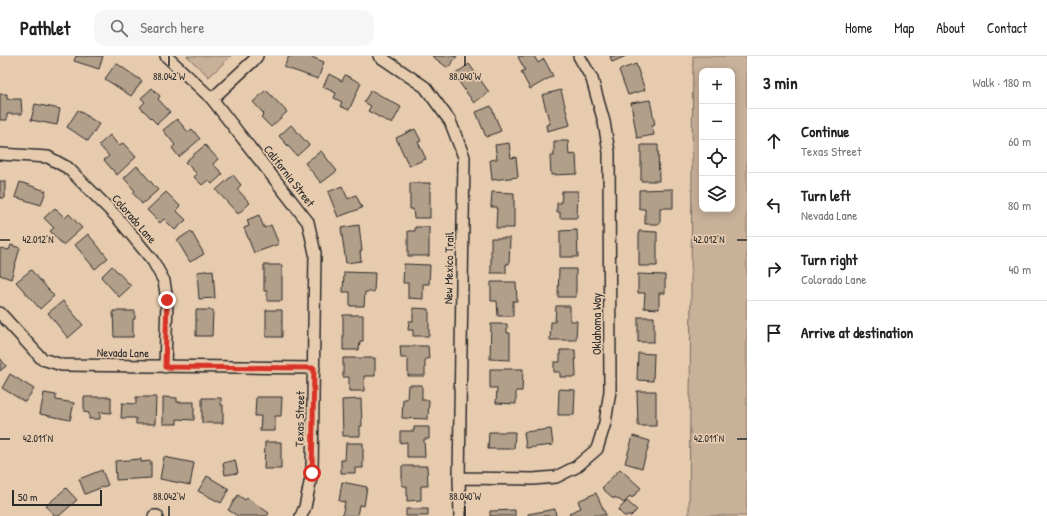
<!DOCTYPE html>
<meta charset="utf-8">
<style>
body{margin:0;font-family:"Patrick Hand",sans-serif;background:#f6f6f6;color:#222}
.controls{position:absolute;right:12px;top:12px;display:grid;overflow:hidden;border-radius:8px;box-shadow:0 2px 10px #0003}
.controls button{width:36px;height:36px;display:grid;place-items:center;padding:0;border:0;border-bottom:1px solid #e0e0e0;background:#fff;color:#222;font:20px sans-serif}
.scale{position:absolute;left:12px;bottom:10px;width:90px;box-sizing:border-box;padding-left:4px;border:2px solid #2b2b2b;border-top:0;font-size:11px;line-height:14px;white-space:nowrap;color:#2b2b2b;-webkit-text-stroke:3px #e7cbae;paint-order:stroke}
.stop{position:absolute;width:12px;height:12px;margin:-9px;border:3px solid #d93025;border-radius:50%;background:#fff}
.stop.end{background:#d93025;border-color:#fff;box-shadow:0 1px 4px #0008}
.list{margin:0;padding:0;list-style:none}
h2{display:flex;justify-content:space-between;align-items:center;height:52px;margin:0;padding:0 16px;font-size:17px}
h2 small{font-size:13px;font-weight:400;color:#767676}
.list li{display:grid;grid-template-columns:26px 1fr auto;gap:12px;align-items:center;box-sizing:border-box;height:64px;padding:0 16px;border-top:1px solid #e0e0e0}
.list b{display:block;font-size:15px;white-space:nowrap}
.list p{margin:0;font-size:13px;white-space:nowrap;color:#767676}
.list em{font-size:13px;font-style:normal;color:#767676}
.icon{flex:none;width:22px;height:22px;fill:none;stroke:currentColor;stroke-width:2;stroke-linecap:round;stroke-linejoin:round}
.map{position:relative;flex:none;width:747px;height:460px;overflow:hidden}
header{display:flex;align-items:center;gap:24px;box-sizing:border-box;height:56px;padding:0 20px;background:#fff;border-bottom:1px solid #e0e0e0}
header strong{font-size:19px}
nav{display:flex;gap:22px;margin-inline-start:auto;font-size:14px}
.search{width:280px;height:36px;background:#f6f6f6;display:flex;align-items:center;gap:10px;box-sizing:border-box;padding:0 14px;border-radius:12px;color:#767676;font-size:15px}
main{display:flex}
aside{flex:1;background:#fff}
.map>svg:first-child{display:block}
</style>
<header>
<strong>Pathlet</strong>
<div class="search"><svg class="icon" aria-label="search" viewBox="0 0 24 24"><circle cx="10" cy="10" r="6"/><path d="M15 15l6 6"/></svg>Search here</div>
<nav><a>Home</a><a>Map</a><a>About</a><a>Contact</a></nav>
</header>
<main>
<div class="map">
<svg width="747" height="460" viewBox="0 0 747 460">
<rect width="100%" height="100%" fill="#e7cbae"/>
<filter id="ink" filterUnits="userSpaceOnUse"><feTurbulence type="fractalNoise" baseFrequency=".025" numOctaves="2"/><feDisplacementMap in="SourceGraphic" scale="8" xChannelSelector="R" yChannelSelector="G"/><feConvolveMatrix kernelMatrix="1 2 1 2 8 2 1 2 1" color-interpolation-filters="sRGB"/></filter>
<g filter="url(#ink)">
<path fill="#c8b099" stroke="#7a6e62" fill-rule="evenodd" d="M187 0H231L209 21Z
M693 0H747V460H689ZM702 15H732V153H702Z"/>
<path fill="#b29f8a" stroke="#2b2b2b" d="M76 0H103L99 13 74 5Z
M289 0H309L324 6 318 23 284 11Z
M432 0H457L448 12Z
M520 0H534L538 7 544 3 553 20 530 33 521 16 525 14 518 1Z
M610 0H626L612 6Z
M116 7 142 25 131 40 105 23Z
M469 8 489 36 474 47 454 19Z
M636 8 645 34 628 39 619 14Z
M329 18 342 25 345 19 361 27 349 54 340 50 342 46 334 42 336 37 323 31Z
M152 32 160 40 158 43 170 56 157 68 140 51 145 46 141 42Z
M266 34 287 56 271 71 261 61 264 58 253 46Z
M371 34 401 51 392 68 368 55 371 50 364 46Z
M561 34 570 69 547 75 546 69 550 68 542 39Z
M0 38H7V43H21L22 58H7V64H0Z
M650 44 655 69 652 70 654 79 637 82 631 47Z
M35 48 60 53 57 69 31 64Z
M491 50 501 75 486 81 476 56Z
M78 54 99 68 88 85 67 71Z
M177 63 188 76 192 73 200 83 179 101 172 92 175 89 163 74Z
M291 69 309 89 297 100 279 80Z
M415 73 421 85 418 86 426 103 409 110 396 82Z
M110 79 119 90 123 87 136 101 117 119 104 104 109 100 99 89Z
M554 85H568L569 99 576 98 577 118 551 119 550 100H554Z
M509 87 511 102 516 101 518 121 492 124 490 104 497 103 495 89Z
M205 89 218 103 213 108 223 118 212 128 208 124 202 129 194 121 197 118 185 106Z
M641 89H658L659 125H641Z
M321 95 337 115 321 127 305 107Z
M137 110 158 134 142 148 133 137 135 135 124 122Z
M233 119 241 129 237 133 250 147 238 158 216 134Z
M0 125H5V142H0Z
M20 126 46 135 41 149 15 141Z
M410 127H430V162H414L413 153H410Z
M342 130 348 143 356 139 362 152 338 161 328 136Z
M673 133V152H660V168H645V153H639V134Z
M562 135H578L577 162H560V156H557V147H561Z
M166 136 180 150 176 154 186 164 175 174 164 163 160 167 147 154Z
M492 136 514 137V172H496L497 151H491Z
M55 152 65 162 69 158 82 172 63 189 50 175 54 172 44 162Z
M259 159 264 172 271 169 279 188 254 197 244 172 249 170 247 164Z
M359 169 362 195H360L361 205 346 207 341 172Z
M415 171H429V200H408V175H415Z
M577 174 578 201H560V175Z
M191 175 204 198 190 206 177 184Z
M639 175 657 176V210H639Z
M88 178 108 202 95 213 75 189Z
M491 182H510L509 208H506V217H491Z
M11 189 20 192 11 223 0 219V193L1 192 9 194Z
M404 208 430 209 429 228H423V243L408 242V227H403Z
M264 209H282V245H267V235H264Z
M112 210 131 230 119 241 101 221Z
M559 213H576V241H558Z
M31 214 54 240 40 253 16 226Z
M213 214 215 242 199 243 197 216Z
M344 216 375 217 374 236H365L364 250H350V236H343Z
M638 218 665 219V237H659V253L644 252 645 237H638Z
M491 226H516L517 245H513V260H498L497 245H491Z
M63 245 83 269 68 282 48 257Z
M556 250H570V265H577L576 284H550L551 266H555Z
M413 252 429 253V280H413V274H408L409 265H413Z
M196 254H213L212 280H196Z
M266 254H282V281H266Z
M113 255H135V263H133V281H114Z
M343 259H363V285H360L359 294H343Z
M638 261H654V286H638Z
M491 268H507V277H510V304L490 303Z
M400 290H428L429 303H425V320H408V302H401Z
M560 294H575L576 321H560V316H554V306H560Z
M638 297 654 298 653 325 637 324Z
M0 302 6 310 0 315Z
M343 302H375V320H364V335H349V321H343Z
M490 313H523L522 335H516V348L496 347 497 332H490Z
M10 318 34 333 25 346 2 332Z
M408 329H422V344H429L428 363 402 362 403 343H407Z
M559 333 575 334 574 359H558Z
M637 335H656V370H638Z
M44 337 56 339V344L74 347 70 364 40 358Z
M84 341H111V357L100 356V363H89V357L84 356Z
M136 341H156L155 368H136V362H121L122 347 136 348Z
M163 341 177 342V346H194V364L177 363V368H163Z
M256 341H282L281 360H275V375H260L261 360H255Z
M202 342H221V349H223V367H202Z
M361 343 362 370H360V380H343L342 344Z
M414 371H429V383H424L425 401H407V386L400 387V375H414Z
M551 373 553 389 526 392 524 376Z
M489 376H515L514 393H488Z
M633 380 650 385 642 412 625 407Z
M265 386H281V413H264Z
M346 387H363V412H355V417H341V404H345Z
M164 401 194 407 190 429 160 423Z
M141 403V406L151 405V422L116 424 115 405Z
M235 404 238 417 225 419 223 407Z
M402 410H427L428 430H421V444L407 445V430H402Z
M620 413 641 432 632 442 630 440 624 447 615 441 614 443 602 432Z
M102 414 108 429 85 438 79 423Z
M207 420 229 433 221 447 198 435Z
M342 426 367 431 364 450 359 449 357 460H342L345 446 339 445Z
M66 432 77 444 59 460H55L46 450Z
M596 437 606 459 570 460 569 457 581 452 578 445Z
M238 439 245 444 247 442 269 457 267 460H238L228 454Z
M627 445 637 454 631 460H624L618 454Z
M406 453H428V460H406Z
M555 453 556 460H528V458Z
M515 454V460H490V455Z"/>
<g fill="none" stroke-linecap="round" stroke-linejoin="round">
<g stroke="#2b2b2b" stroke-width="14">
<path id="minor" d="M166 0 212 43 308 166 315 197 312 417 305 451 301 460
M379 0 425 31 450 65 464 101 459 422 460 460
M212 43 254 4 257 0
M0 98 48 101 68 112 117 161 153 205 164 225 167 244 165 311
M0 257 42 303 62 309 314 312
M459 422 533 423 556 421 576 411 597 393 605 367 610 335 609 96 604 66 592 23 579 0
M154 460H157"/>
</g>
<use href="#minor" stroke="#e7cbae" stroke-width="11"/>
</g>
</g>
<g fill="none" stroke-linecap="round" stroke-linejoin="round" filter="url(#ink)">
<path stroke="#d93025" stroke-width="5" d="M167 244 165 311 314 312 312 417"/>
</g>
<path fill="none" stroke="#2b2b2b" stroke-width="1.5" d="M169 0V10M465 0V10M0 184H10M737 184H747M0 383H10M737 383H747M169 450V460M465 450V460"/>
<g text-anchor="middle" stroke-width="3.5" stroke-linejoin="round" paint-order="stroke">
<g font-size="12" fill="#2b2b2b" stroke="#e7cbae">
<text transform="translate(289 120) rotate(52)" y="4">California Street</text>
<text transform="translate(134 163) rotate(49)" y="4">Colorado Lane</text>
<text transform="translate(449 212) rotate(-89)" y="4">New Mexico Trail</text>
<text transform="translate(597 268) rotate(-90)" y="4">Oklahoma Way</text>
<text transform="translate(123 297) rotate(1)" y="4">Nevada Lane</text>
<text transform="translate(300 363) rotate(-89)" y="4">Texas Street</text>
</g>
</g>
<g font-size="10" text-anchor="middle" fill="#2b2b2b" stroke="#e7cbae" stroke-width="3.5" stroke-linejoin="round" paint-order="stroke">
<text x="169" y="24">88.042°W</text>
<text x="465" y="24">88.040°W</text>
<text x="38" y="187">42.012°N</text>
<text x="709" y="187">42.012°N</text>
<text x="38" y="386">42.011°N</text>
<text x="709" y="386">42.011°N</text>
<text x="169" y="444">88.042°W</text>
<text x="465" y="444">88.040°W</text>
</g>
</svg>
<div class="controls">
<button>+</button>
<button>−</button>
<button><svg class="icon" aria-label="locate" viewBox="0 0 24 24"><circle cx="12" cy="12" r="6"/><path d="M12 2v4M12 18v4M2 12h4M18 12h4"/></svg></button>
<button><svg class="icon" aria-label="layers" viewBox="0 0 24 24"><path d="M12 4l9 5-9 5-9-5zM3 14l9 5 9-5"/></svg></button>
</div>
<div class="scale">50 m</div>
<div class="stop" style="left:312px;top:417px"></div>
<div class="stop end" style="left:167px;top:244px"></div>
</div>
<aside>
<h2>3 min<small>Walk · 180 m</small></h2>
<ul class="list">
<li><svg class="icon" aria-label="ahead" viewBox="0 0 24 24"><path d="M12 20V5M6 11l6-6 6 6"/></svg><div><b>Continue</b><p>Texas Street</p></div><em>60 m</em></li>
<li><svg class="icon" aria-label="left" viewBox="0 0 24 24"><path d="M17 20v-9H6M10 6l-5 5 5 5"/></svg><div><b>Turn left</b><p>Nevada Lane</p></div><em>80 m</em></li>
<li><svg class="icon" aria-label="right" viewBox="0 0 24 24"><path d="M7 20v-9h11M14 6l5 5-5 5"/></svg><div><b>Turn right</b><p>Colorado Lane</p></div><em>40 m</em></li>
<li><svg class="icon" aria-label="arrive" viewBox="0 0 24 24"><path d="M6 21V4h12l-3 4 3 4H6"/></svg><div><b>Arrive at destination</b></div></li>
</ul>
</aside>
</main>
